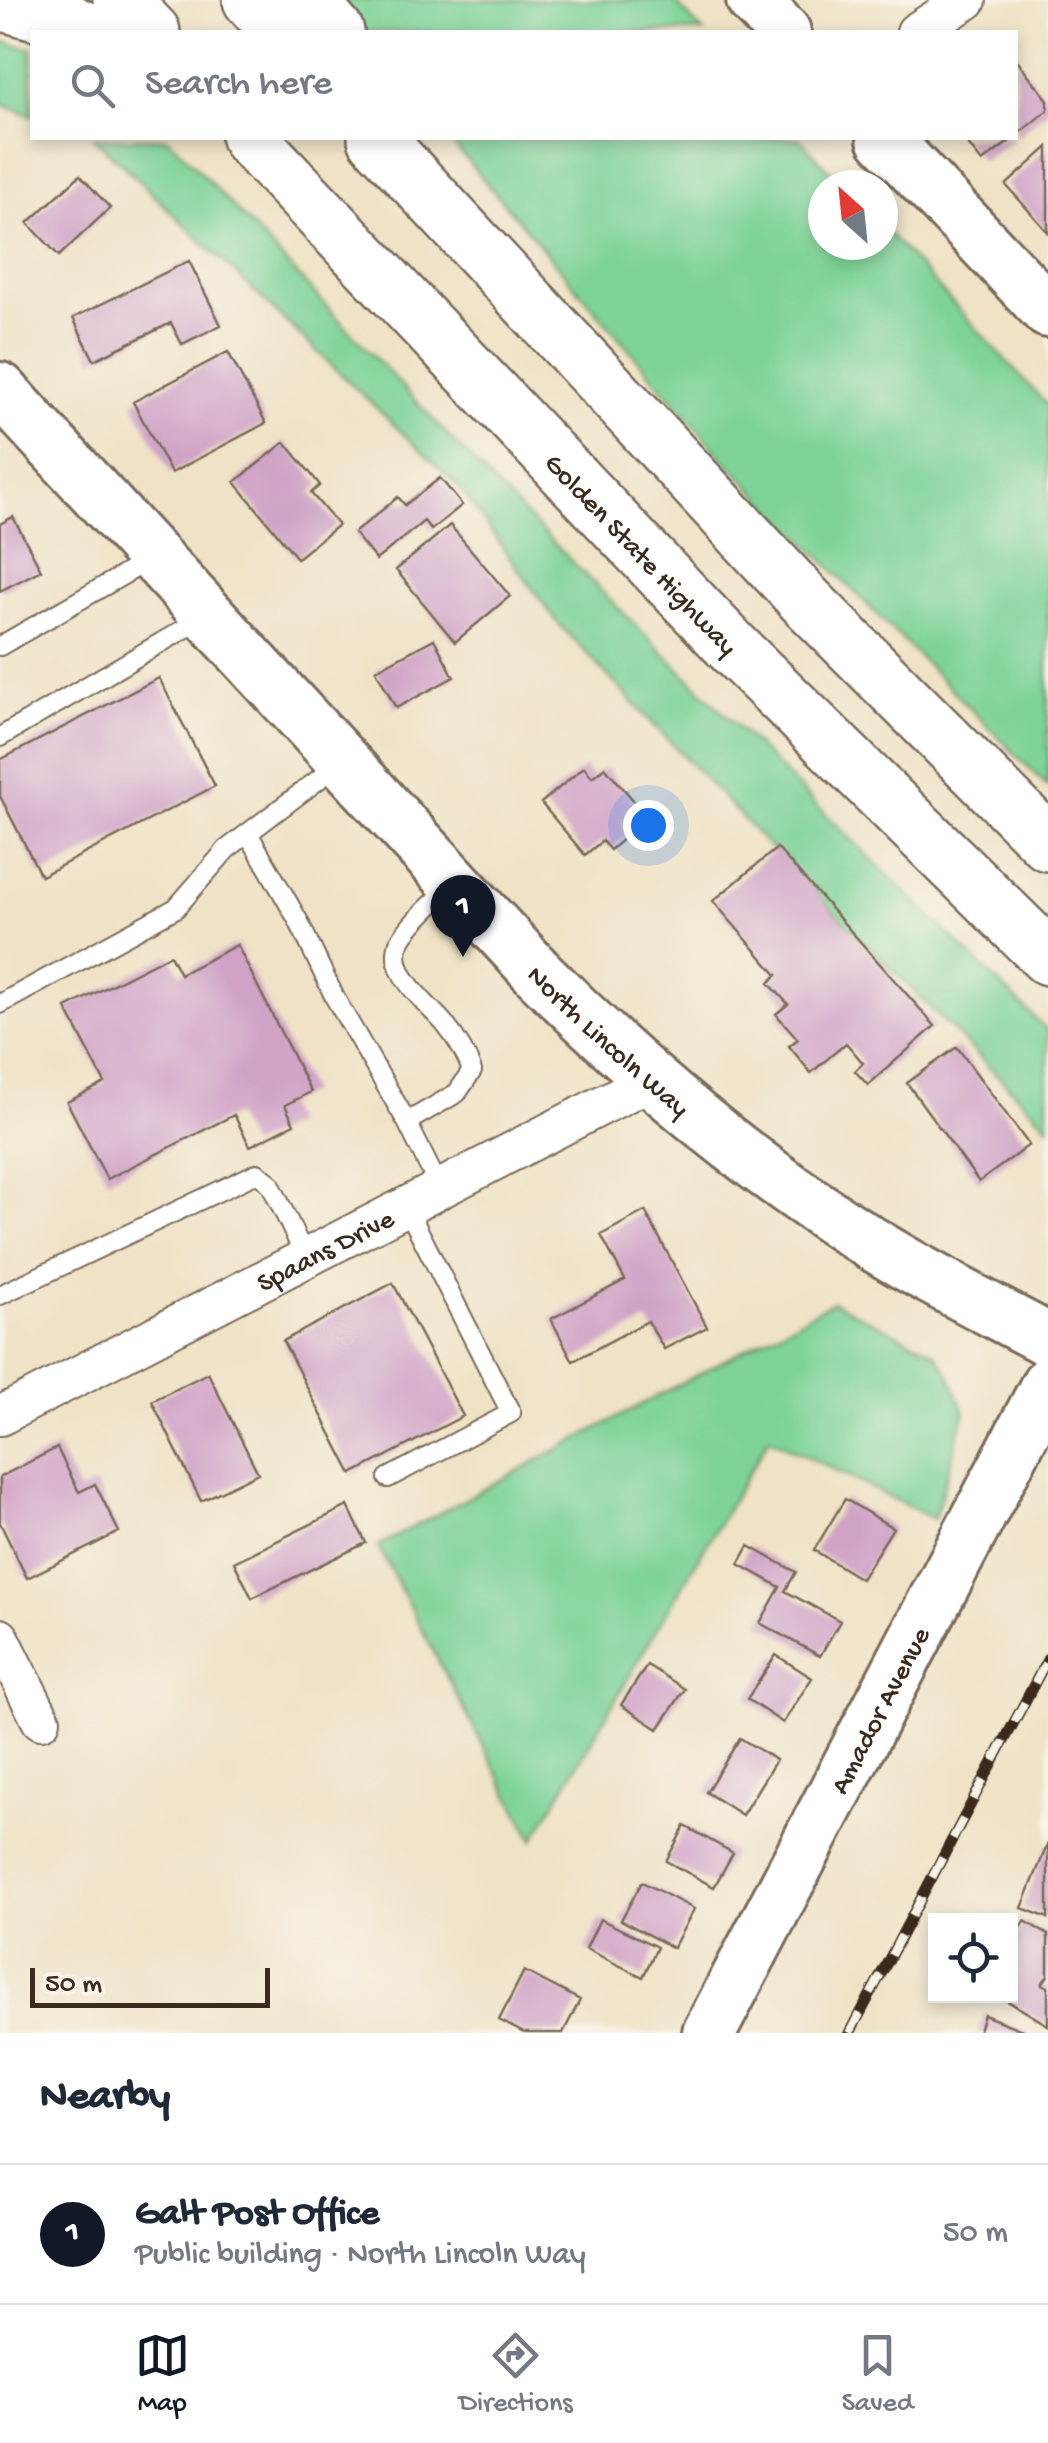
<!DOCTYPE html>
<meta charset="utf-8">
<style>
body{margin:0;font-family:"Gochi Hand",sans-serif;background:#f2f2f3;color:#1f2937}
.controls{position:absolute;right:30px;bottom:30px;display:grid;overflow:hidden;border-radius:0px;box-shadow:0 5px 15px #0003}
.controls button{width:90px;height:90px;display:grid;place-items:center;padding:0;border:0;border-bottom:2px solid #e0e1e3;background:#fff;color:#1f2937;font:50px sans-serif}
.compass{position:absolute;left:808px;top:170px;width:90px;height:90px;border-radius:50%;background:#fff;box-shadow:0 5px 15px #0003;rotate:333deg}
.scale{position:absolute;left:30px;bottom:25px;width:240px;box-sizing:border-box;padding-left:10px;border:5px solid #3b2a1e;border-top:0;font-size:28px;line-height:35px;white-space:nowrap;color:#3b2a1e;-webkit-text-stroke:8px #f7f3e8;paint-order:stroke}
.you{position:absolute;left:648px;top:825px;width:35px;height:35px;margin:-25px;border:8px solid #fff;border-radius:50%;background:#1a73e8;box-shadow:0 0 0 15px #1a73e833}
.badge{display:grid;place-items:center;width:65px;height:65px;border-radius:50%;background:#111827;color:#fff;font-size:32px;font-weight:700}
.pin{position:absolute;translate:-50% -82px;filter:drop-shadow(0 2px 5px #0008)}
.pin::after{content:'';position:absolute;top:52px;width:35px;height:30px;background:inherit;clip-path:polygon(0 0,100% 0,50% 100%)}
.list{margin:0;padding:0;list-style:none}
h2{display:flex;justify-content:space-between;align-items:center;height:130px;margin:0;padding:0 40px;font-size:42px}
h2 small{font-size:32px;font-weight:400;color:#747a83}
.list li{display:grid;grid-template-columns:65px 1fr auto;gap:30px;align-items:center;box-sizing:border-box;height:140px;padding:0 40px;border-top:2px solid #e0e1e3}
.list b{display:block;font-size:38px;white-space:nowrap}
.list p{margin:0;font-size:32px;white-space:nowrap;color:#747a83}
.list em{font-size:32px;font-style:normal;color:#747a83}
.icon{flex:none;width:55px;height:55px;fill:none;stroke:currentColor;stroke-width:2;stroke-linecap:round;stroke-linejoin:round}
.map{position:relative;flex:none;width:1048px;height:2033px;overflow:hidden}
.search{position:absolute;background:#fff;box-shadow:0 5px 15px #0003;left:30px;right:30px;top:30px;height:110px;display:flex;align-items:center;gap:25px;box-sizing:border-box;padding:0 35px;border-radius:0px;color:#747a83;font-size:38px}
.sheet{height:270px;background:#fff}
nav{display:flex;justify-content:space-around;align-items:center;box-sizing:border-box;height:140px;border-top:2px solid #e0e1e3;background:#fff;font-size:28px;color:#747a83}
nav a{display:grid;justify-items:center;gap:5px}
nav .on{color:#111827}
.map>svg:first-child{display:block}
</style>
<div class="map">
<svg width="1048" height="2033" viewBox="0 0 1048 2033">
<rect width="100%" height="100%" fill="#f7f3e8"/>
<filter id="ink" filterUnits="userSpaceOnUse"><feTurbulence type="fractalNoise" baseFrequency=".01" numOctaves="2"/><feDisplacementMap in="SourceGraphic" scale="20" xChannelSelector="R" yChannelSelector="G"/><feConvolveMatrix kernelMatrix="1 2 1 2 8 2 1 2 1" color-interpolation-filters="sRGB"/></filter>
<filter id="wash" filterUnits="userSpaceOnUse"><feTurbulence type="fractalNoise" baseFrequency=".0048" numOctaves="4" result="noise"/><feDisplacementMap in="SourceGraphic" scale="40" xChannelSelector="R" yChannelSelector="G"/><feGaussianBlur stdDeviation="2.25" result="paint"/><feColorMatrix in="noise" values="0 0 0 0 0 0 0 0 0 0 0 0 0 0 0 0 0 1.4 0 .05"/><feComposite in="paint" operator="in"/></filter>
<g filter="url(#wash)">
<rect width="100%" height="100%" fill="#efe2c5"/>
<path fill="#7dd397" stroke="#5c7e5a" stroke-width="2.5" d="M330 0H673L703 32H358Z
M0 41 32 49V116L0 104Z
M94 138H166L171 141 490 480 816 805 1048 1031V1126L765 842 557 622 458 486Z
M448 138H799L843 185H823V245H883V228L1048 406V787L725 461Z
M833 1302 934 1352 951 1377 965 1412 934 1519 769 1438 533 1840 378 1546Z"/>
<g id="blocks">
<path fill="#cfa2c6" d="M1016 59 1048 100V110L1016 136Z
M963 138H1014L982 162Z
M1048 147V232L1006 185Z
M80 175 110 208 59 256 28 223Z
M189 261 221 325 182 344 171 323 94 360 73 318Z
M228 352 266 423 171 473 133 402Z
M285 442 320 485 311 493 338 525 297 558 235 482Z
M440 478 462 505 431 530 424 521 376 560 354 533 398 497 405 505Z
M13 517 41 570 0 591V524Z
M450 525 510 596 455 642 396 570Z
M434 639 454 677 396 708 376 670Z
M159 678 215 786 41 876 0 796V760Z
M584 767 592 777 605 767 640 808 622 823 630 833 610 850 602 841 585 855 541 803Z
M777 848 935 1026 868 1085 855 1071 863 1063 846 1043 811 1073 789 1046 798 1039 776 1014 788 1004 769 983 777 975 713 901Z
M237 945 311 1092 285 1105 294 1124 250 1146 234 1115 107 1179 67 1102 105 1083 66 1008 170 955 180 974Z
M957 1047 1029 1145 979 1182 907 1083Z
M645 1211 707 1327 664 1349 648 1321 573 1361 551 1319 625 1280 601 1235Z
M393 1283 463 1416 352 1474 283 1341Z
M208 1373 258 1473 201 1501 152 1401Z
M57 1448 79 1492 95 1484 119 1532 27 1578 0 1523V1477Z
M845 1499 893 1528 861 1579 814 1550Z
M348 1506 366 1543 252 1598 234 1562Z
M749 1546 796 1572 785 1591 840 1621 820 1656 760 1623 780 1587 739 1564Z
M776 1655 812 1678 783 1723 747 1699Z
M647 1665 685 1689 658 1729 621 1705Z
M740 1738 776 1760 742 1815 706 1792Z
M685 1826 733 1853 714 1887 666 1861Z
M1048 1843V1918L1022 1908Z
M642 1882 694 1909 673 1948 621 1920Z
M600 1919 657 1947 643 1977 586 1949Z
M1025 1921 1048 1935V1975L1042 1984 1048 1987V2025L999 1996H1010V1945Z
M524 1971 580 2000 563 2033H524L499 2020Z
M984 2015 1030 2033H978Z"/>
</g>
</g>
<g filter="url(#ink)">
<use href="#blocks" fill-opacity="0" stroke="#7a6a58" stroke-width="2.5"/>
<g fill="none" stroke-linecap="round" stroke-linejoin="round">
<g stroke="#7a6a58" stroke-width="22">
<path id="lane" d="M0 646 151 559
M0 737 203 618
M248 833 298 920 335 998 407 1122 440 1189
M0 1004 176 908 227 849 339 764
M407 1122 457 1093 472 1071C466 1053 456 1038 444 1023 427 1003 382 969 402 938 414 919 435 902 451 886
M0 1295 257 1173 270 1183 306 1258
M388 1478 511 1413 406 1206"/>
</g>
<g stroke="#7a6a58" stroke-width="42">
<g id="street">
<path d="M916 32 967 0"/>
<path id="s1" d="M0 1416 651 1080"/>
<path d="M0 1638 41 1720"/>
</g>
</g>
<g stroke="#7a6a58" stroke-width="58">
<g id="secondary">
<path d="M753 0 784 32"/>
<path d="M884 138 1048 311"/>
<path id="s2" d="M0 389 538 973C635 1070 739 1159 855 1233 917 1273 983 1305 1048 1340"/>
<path id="s3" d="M709 2033 1048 1384"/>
</g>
</g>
<g stroke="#7a6a58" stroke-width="60">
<g id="highway">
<path d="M121 0 152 32"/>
<path d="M251 0 280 32"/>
<path d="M308 0 336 32"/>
<path d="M0 2 62 19 90 32"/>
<path id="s4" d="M249 138 734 649 1048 957"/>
<path d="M376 138 807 602 1048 843"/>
</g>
</g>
<use href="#lane" stroke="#fff" stroke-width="18"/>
<use href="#street" stroke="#fff" stroke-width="38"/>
<use href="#secondary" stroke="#fff" stroke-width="52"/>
<use href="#highway" stroke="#fff" stroke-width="55"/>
<g stroke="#3b2a1e" stroke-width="11">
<path id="rail" d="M850 2033 1048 1658"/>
</g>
<use href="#rail" stroke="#f7f3e8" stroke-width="8" stroke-dasharray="22" stroke-linecap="butt"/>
</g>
</g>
<g text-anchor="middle" stroke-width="8" stroke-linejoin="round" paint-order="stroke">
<g font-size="28" fill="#3b2a1e" stroke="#f7f3e8">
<text dy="10" stroke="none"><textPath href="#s4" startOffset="572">Golden State Highway</textPath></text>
<text dy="10" stroke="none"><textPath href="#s2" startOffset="892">North Lincoln Way</textPath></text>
<text dy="10" stroke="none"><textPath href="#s1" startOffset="365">Spaans Drive</textPath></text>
<text dy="10" stroke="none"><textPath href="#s3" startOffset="365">Amador Avenue</textPath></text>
</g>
</g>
</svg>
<div class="controls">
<button><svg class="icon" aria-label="locate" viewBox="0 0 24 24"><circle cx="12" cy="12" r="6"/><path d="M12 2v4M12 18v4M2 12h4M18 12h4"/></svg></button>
</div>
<svg class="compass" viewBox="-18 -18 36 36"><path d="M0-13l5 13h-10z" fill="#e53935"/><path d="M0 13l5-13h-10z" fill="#747a83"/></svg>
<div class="scale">50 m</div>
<div class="you"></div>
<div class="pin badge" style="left:463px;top:957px">1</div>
<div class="search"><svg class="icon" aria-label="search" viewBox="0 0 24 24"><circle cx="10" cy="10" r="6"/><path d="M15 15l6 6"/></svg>Search here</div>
</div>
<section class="sheet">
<h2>Nearby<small></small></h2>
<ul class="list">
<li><span class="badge">1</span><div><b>Galt Post Office</b><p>Public building · North Lincoln Way</p></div><em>50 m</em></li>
</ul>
</section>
<nav>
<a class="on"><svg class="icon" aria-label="map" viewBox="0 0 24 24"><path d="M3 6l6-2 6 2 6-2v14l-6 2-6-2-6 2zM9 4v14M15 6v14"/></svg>Map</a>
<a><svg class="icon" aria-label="directions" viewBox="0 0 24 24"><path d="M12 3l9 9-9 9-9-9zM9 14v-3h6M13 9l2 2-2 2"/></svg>Directions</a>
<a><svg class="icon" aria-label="saved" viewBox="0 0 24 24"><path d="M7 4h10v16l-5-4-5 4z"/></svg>Saved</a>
</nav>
